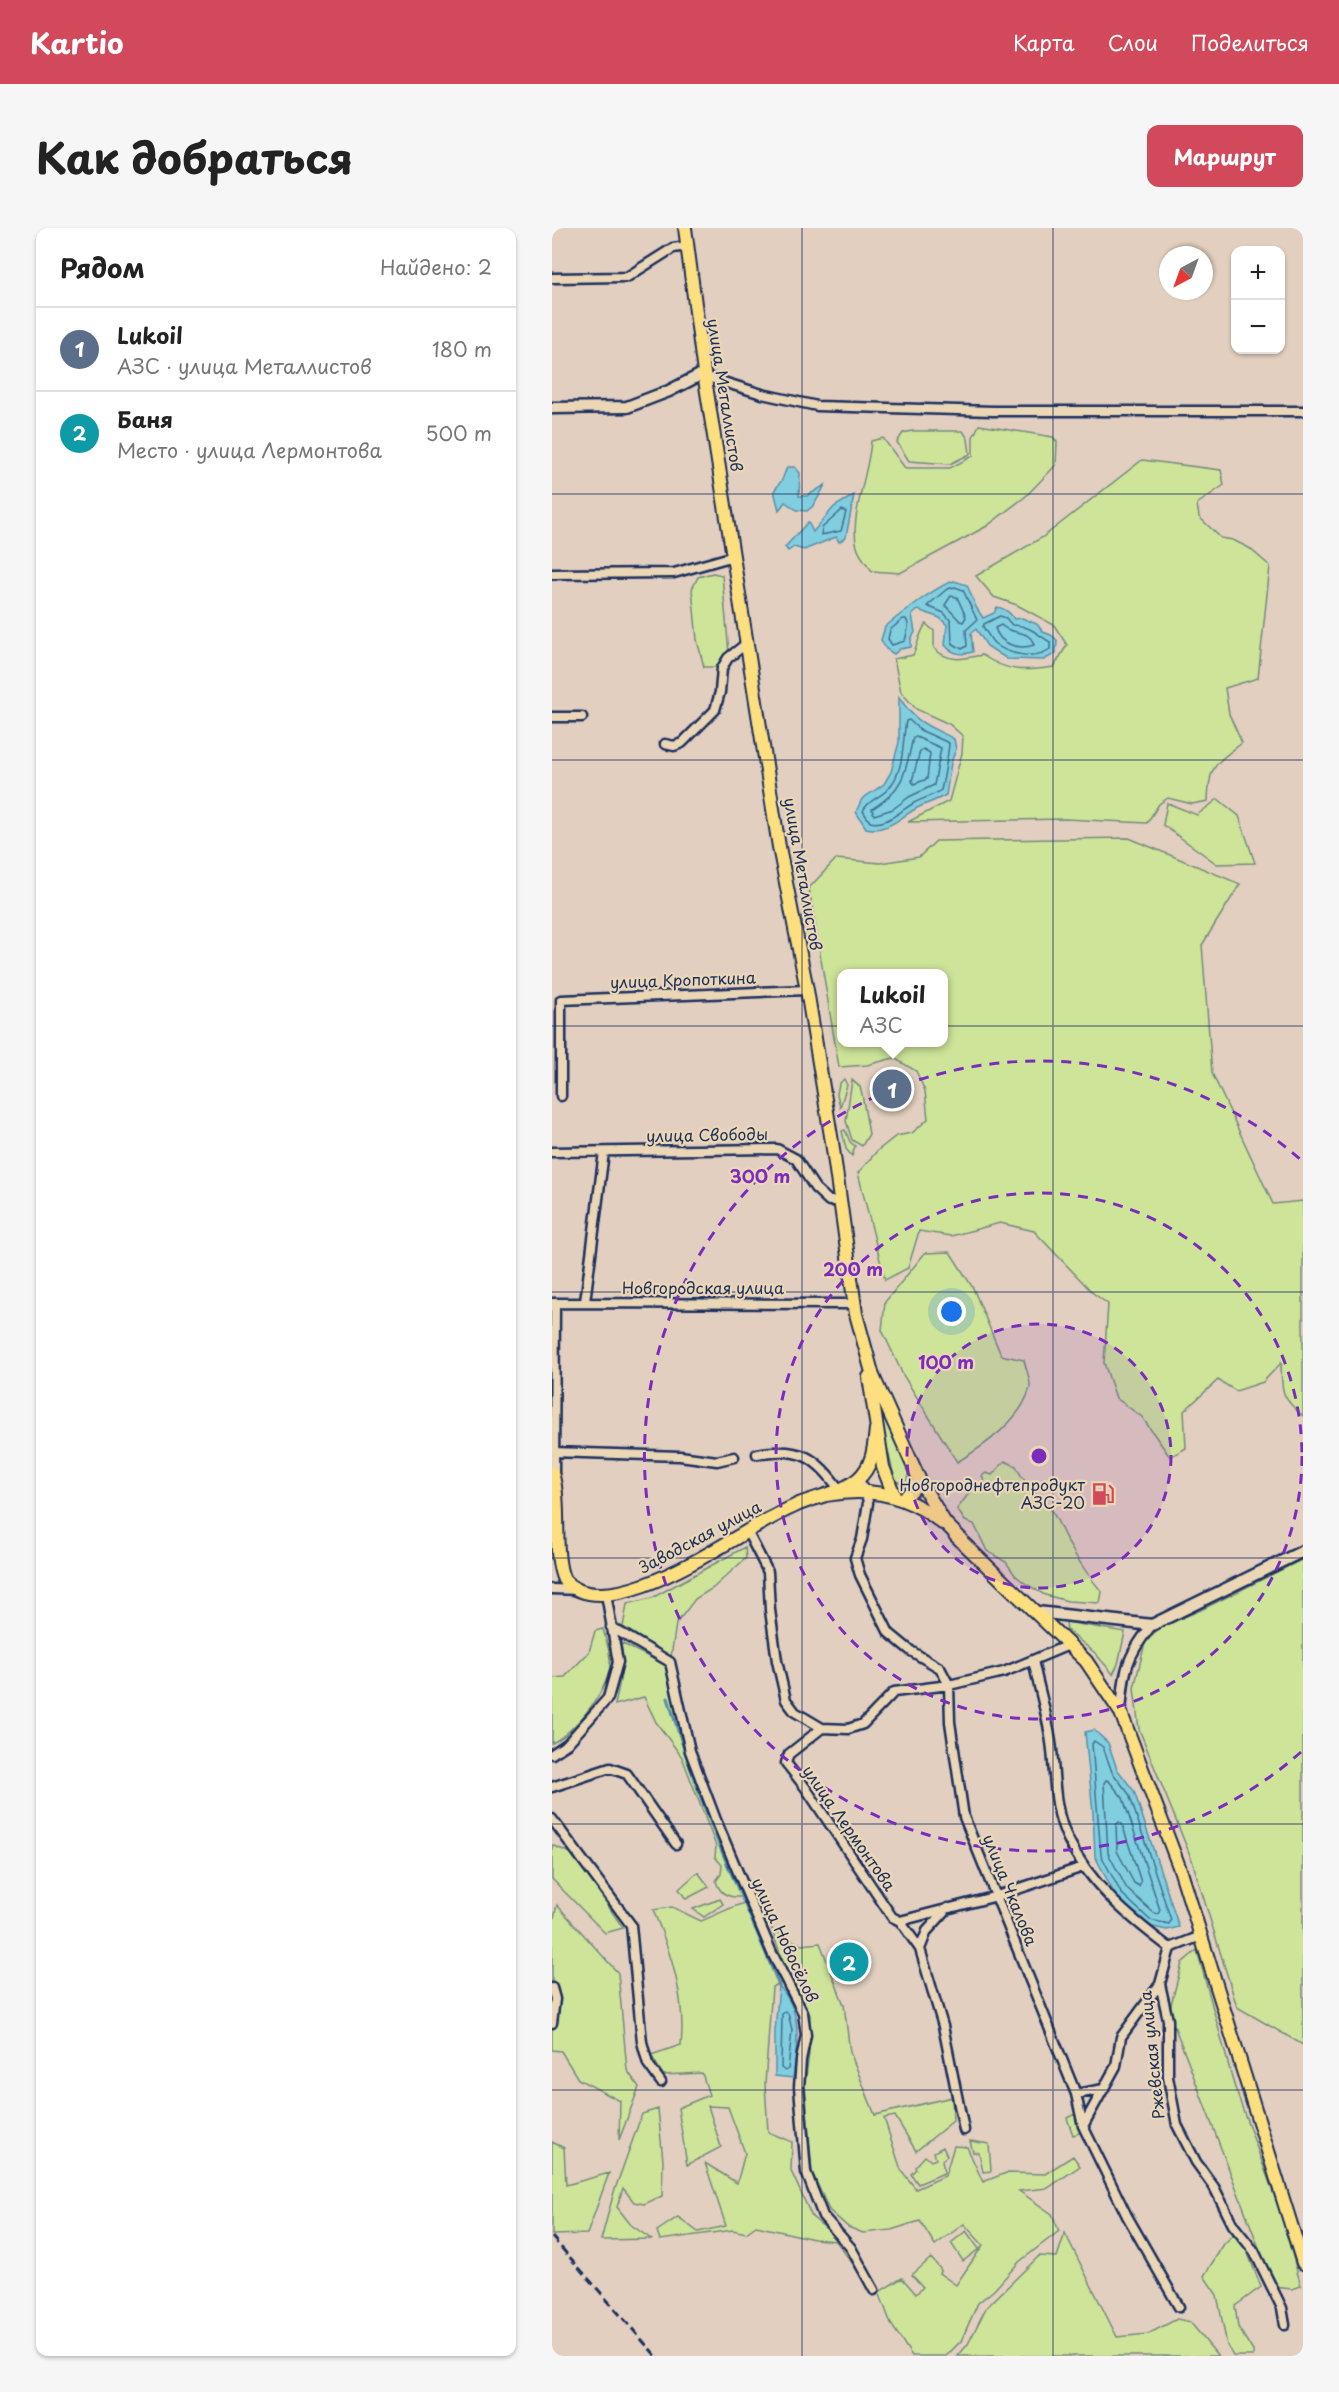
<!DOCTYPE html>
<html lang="ru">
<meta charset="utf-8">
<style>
body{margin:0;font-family:"Playpen Sans",sans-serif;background:#f6f6f6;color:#222}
.controls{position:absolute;right:18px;top:18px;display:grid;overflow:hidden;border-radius:12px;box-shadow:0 2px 4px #0004}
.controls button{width:54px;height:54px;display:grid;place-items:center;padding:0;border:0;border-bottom:2px solid #e0e0e0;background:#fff;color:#222;font:30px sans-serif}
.compass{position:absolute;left:607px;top:18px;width:54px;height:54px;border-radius:50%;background:#fff;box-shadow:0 2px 4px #0004;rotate:221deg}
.you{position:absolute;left:400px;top:1084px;width:21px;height:21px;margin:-15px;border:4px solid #fff;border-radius:50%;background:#1a73e8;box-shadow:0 0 0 9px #1a73e833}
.badge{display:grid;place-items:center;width:39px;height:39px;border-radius:50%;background:#d1495b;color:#fff;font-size:20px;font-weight:700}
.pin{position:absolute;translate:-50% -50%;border:3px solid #fff;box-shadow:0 2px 6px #0006}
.popup{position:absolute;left:285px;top:741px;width:111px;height:78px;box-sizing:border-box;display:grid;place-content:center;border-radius:12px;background:#fff;filter:drop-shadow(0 2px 4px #0005);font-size:20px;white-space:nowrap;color:#767676}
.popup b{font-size:22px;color:#222}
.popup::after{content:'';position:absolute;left:50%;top:100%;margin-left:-12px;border:12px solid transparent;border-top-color:#fff}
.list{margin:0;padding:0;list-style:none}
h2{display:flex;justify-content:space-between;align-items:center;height:78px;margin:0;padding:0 24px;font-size:26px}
h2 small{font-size:20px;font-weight:400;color:#767676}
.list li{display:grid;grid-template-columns:39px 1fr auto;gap:18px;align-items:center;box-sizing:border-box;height:84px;padding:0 24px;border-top:2px solid #e0e0e0}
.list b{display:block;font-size:22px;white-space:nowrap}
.list p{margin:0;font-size:20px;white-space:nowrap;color:#767676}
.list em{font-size:20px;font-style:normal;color:#767676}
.map{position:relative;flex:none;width:751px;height:2128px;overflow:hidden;border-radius:12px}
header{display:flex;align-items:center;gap:36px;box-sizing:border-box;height:84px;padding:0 30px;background:#d1495b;color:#fff}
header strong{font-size:28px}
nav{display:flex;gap:33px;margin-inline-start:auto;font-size:21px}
.intro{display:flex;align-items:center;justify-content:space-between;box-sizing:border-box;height:144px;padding:0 36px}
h1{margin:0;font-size:42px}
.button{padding:15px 27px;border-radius:12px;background:#d1495b;color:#fff;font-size:21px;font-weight:700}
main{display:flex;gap:36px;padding:0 36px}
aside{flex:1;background:#fff;border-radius:12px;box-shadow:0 2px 4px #0004}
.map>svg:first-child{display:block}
</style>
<header>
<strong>Kartio</strong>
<nav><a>Карта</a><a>Слои</a><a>Поделиться</a></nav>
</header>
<div class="intro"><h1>Как добраться</h1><a class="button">Маршрут</a></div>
<main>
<aside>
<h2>Рядом<small>Найдено: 2</small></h2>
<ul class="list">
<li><span class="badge" style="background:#5c6f8a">1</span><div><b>Lukoil</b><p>АЗС · улица Металлистов</p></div><em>180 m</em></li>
<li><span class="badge" style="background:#0f9aa8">2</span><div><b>Баня</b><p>Место · улица Лермонтова</p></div><em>500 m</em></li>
</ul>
</aside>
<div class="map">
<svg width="751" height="2128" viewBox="0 0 751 2128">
<rect width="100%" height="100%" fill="#e2cfbf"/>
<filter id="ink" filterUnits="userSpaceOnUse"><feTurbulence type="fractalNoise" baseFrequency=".0167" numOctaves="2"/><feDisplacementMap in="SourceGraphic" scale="12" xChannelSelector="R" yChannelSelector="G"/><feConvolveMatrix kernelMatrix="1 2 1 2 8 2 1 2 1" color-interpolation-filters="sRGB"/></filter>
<g filter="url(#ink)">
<path fill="#cee499" stroke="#748a7c" stroke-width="1.5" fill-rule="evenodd" d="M427 197 501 209 505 214 504 237 474 268 435 298 348 345 320 343C315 336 307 327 305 319 297 290 317 245 319 213L331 210 353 240H398L421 228V209Z
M360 203H411L416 211 418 226 398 236 357 233 345 214 351 205Z
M590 232 669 242 672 257 645 276 647 289 669 310 681 312 697 320 718 338 706 450 673 460 677 486 690 515C663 536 657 537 656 573L640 576 616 570 607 576 595 595 513 591 356 594 397 573 410 525 411 508 397 496 364 481 349 464 342 431 361 427C366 417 367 405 374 396L382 403V420C396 435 411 431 430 427 457 445 472 443 502 439L515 417 502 397 465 377 442 369 424 348 491 309Z
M161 345 170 347 177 426 165 439H152L145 412 140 361 146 349Z
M666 571 687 588 703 635 665 636 611 597 615 575 645 587Z
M577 610 688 656 650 717 660 845 721 976 751 973V1188C728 1168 730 1164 729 1135L711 1154 684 1163 666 1152 632 1183 634 1220 618 1229 590 1189 564 1170 552 1135 556 1076 541 1065 482 1003 448 995 399 1008 367 1003 356 1040 333 1052 306 945 325 923 344 908 360 905 376 891 373 863 364 843 342 830 315 837 287 839 257 660 284 631 328 635 367 629 384 613ZM289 746H391V814H289Z
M292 851 295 857 288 879 285 866 287 856Z
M300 852 308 859 310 866 317 906 310 918 300 912 294 893Z
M293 902 298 914 303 918 300 928 294 921 290 903Z
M398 1024 421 1060 449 1127 472 1132C473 1139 479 1152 478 1159 471 1191 431 1219 405 1234L351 1147 330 1102 333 1074 373 1025Z
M329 1180 357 1245 353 1256 343 1253 326 1181Z
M453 1233 464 1238C471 1254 483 1266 495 1277 505 1287 510 1306 518 1318 527 1334 538 1350 550 1364L548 1375 516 1373 493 1367 474 1356 463 1347 454 1334 435 1323 422 1296 413 1293 405 1281 424 1256H433L430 1248 434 1245 440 1247Z
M193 1319 194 1330 161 1360 143 1371 124 1396 119 1429 71 1399 75 1376 100 1370Z
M751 1331V1817L685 1779 640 1632 587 1501 582 1460 593 1415 610 1398 649 1382Z
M514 1394 573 1404 566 1436 561 1446 543 1425 515 1402Z
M51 1401C54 1411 58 1423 58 1433 59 1460 23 1504 0 1515V1450L13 1449 37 1424 43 1403Z
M69 1415 115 1438 162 1599 194 1668C179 1671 168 1668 164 1653L169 1646 170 1637 163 1629 164 1618 130 1529 104 1494 92 1469 63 1477C67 1457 73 1436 69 1415Z
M0 1617 21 1626 71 1700 53 1705 0 1651Z
M146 1644 157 1659 134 1671 127 1661Z
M168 1671 171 1676 152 1689 141 1681Z
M196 1674 231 1754 220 1759 213 1856 216 1904 240 1914 239 1943 260 1989 288 2012 314 2054 284 2013 262 2011 204 1998 194 2005 181 2002 108 2012 105 2003 126 1989 146 2004 174 1998 153 1935 185 1955 193 1925 176 1879 156 1878 169 1919 135 1937 126 1880 157 1867 150 1845 111 1847 99 1827 129 1817C134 1771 119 1724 101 1682L120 1679 149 1693C165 1687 180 1678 196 1674Z
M5 1677 66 1745 75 1842 87 1859 67 1912 68 1873 26 1851 9 1823 0 1822V1698Z
M220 1701 249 1717 268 1715 292 1777 298 1824 323 1887 400 1869 401 1893 364 1923 343 1888 332 1890 349 1942 364 1961 393 1948 402 1918 415 1919 431 1954 454 1945 493 1946 521 1928 528 1938 496 1960 467 1963 500 1986 507 2003 467 2034 442 2062 426 2075 409 2113 394 2128H360L339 2096 327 2064 350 2050 364 2066 371 2059 360 2047 379 2030 389 2042 387 2045 404 2057 431 2017 412 1996 383 2017 368 1993 339 2002 311 2005 296 1999 277 1982 260 1944 253 1856 257 1826 258 1787 231 1735Z
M645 1722 682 1857 730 1989 749 2058 740 2061 722 2059 617 1784 630 1735Z
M106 1881 111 1933 110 1968 92 1976 82 1974 71 1960 65 1979 79 1997 99 2011 49 2012 62 1964 90 1886Z
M523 1886 530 1904 521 1907 515 1890Z
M418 1913 437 1916 439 1943 431 1944 427 1925 421 1924Z
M0 1914 12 1920 14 1957 57 1945 35 2006 0 2007Z
M391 1919 395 1928 390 1932 392 1945 366 1956 359 1946 364 1941 363 1939 373 1928 379 1933 384 1931 382 1924Z
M414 2003 427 2021 411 2033 399 2015Z
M513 2005 565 2109 596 2106 625 2091 638 2094 666 2128H406L416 2116 434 2080 487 2028 505 2029Z
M682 2006 693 2018 709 2059 683 2078 686 2099 701 2123V2128H681L675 2117 665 2067 652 2048 672 2016Z"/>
<path fill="#80cede" stroke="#588eab" stroke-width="1.5" d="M235 239H243L248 245 247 268H255L273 257 262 277 255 283 245 282 233 274 227 282 222 263 230 252Z
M302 267 294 309 287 314 284 309 252 322 242 319 236 323 233 319 256 294 261 304 282 279Z
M402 353 415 357 424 379 431 390 442 385 445 379C452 380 459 385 462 391L470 390 485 396 491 404 499 407 505 412 504 425 492 432 455 431 435 418 424 401 419 405 421 424C410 427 401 427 393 417L395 397 388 390 366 382 360 387 363 404 359 411V419L348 421 342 426 334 421 329 412 333 399C347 387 386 357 402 353Z
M347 469C364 496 376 497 402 511L404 521 399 535 394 567C385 572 376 575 367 579 349 588 336 605 314 600L304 584 310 571 332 556 339 544 347 514Z
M542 1502 556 1515 565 1541 582 1563 627 1699 615 1702 596 1698 564 1669 543 1628 541 1584 533 1504Z
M227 1758C252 1785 245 1817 241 1850L223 1848V1802Z"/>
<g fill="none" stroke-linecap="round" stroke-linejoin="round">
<path stroke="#436f91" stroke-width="1.5" d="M290 282 294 284 289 303 269 307 270 300Z
M403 359 411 362 425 392 414 402 415 418 410 421 400 415 399 393 392 385 375 378 395 361Z
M399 368 405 369 414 389 411 394 408 393 393 377Z
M448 388 454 390 460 397C477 397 485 406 498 414V421C483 432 456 427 442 415 438 411 435 404 431 399L432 396Z
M351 391H354C359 399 354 405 353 413L340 417 336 411 338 402Z
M449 397C460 408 477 400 482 417 467 422 448 417 443 400Z
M354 493 357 492 368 502 397 515C397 521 391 555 389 562 381 568 371 570 362 575 348 583 335 598 318 594L311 583C316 572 328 570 336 561 353 543 350 515 354 493Z
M361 509H364L389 520 382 557 357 569 341 581 322 587 320 581C352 562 354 543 361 509Z
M371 521 378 525 375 551 362 556 360 553 368 523Z
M542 1513 551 1519 560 1544 577 1566 619 1692 617 1696 598 1692 569 1665 549 1627 540 1516Z
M554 1552 557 1553 571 1570 608 1682 606 1686 602 1685 575 1661 556 1625 552 1555Z
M567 1594 570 1596 589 1654 587 1658 582 1655 565 1623 564 1597Z
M233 1784 236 1785 240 1802 236 1841 233 1843 229 1840 230 1786Z"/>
<path stroke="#588eab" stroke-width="3" d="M116 1470C130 1517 146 1564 164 1609 184 1659 208 1708 227 1758"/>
<g stroke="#1b2f5e" stroke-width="13">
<path id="minor" d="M0 50 75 49 121 20 135 18
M152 148 210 166 265 178 441 183H751
M0 346 122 345 182 328
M0 489H30
M113 516 122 518 130 515 163 482 168 464 170 440 176 430 195 415
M9 868V772L255 762
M0 924 225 921 244 931 263 960 277 973H287
M33 1074 52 924
M0 1075 303 1076
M0 1224 128 1228 165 1233 182 1229
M205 1226C248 1218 265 1229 289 1264
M2 1248 3 1075
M306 1251 314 1263 316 1275 310 1311 303 1330 308 1347 337 1405 359 1423 388 1440 397 1457 398 1494 412 1589 524 1866 531 1898 575 1988 627 2079
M195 1303 216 1344 218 1382 225 1433 234 1472 243 1484 270 1500 237 1526 234 1535 253 1559 340 1689 348 1693 368 1721 391 1798 412 1902
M0 1361 27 1362
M59 1399 118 1434 138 1523 164 1592 220 1725 251 1785 254 1807 249 1832 247 1859 254 1944 271 1988 299 2020 322 2062
M519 1416 481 1432C487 1462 497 1492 500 1522 503 1552 502 1583 516 1611 538 1657 578 1690 618 1720L608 1756 616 1792V1849L625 1897 644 1934 662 1959 681 1997 702 2023 730 2080 733 2097
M569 1485C572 1444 573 1430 600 1397
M270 1500 296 1501 311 1496 342 1464 397 1457 452 1444 481 1432
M0 1526 15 1516 56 1470 66 1434 54 1366
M0 1559 58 1540 75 1546 124 1616
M0 1591 79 1697 90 1814 96 1836 109 1854
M348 1693 445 1668 531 1639
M618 1720 649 1708
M368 1721 375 1703 396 1680
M0 1760 3 1771 0 1795
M524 1866 552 1861
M531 1898 564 1838 569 1809 608 1756"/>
</g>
<g stroke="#1b2f5e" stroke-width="15">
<path id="tertiary" d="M0 180 75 179 117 163 152 145
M485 1384 600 1397 751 1323"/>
</g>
<g stroke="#1b2f5e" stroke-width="16">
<path id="primary" d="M133 0 152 145 227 619 255 762 280 914 304 1086 321 1148 368 1253 393 1295 409 1311
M317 1149 331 1239 342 1267
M0 1245C10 1276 0 1327 12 1352 57 1400 174 1312 219 1290 228 1285 238 1280 247 1276 267 1268 289 1265 306 1251 321 1238 322 1219 324 1201
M274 1267C316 1259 356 1266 390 1295
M351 1272 368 1253
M403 1307 534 1433 569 1485 629 1644 751 2035"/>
</g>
<use href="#minor" stroke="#ebd7b6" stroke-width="8"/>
<use href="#tertiary" stroke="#ebd7b6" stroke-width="10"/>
<use href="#primary" stroke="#fddf80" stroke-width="12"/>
<path stroke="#1b2f5e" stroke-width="3" stroke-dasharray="9 4.5" stroke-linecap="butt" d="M0 2009 104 2128"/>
</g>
</g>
<path fill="none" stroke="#1b2f5e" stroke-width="1.5" stroke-opacity="0.55" d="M250 0V2128M501 0V2128M0 266H751M0 532H751M0 798H751M0 1064H751M0 1330H751M0 1596H751M0 1862H751"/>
<circle cx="487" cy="1228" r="132" fill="#7b2cbf" fill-opacity=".12"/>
<g fill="none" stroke="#7b2cbf" stroke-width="3" stroke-dasharray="10 8">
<circle cx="487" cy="1228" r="132"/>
<circle cx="487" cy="1228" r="263"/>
<path d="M749 1524A395 395 0 1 1 749 932"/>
</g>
<defs>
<g id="fuel-bare" transform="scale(1.8)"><path d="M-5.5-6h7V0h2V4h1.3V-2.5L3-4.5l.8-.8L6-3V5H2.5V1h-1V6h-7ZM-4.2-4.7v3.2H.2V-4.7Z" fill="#d1495b" stroke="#ebd7b6" stroke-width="2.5" paint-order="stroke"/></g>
</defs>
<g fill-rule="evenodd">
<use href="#fuel-bare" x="551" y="1266"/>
</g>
<g text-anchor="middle" stroke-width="4.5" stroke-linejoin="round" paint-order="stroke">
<g font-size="16" fill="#1b2f5e" stroke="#ebd7b6">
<text transform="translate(173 167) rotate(81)" y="6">улица Металлистов</text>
<text transform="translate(251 646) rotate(80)" y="6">улица Металлистов</text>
<text transform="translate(131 752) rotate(-2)" y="6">улица Кропоткина</text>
<text transform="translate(155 907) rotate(-1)" y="6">улица Свободы</text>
<text x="151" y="1066">Новгородская улица</text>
<text transform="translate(148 1309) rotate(-28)" y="6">Заводская улица</text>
<text transform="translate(297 1600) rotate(55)" y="6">улица Лермонтова</text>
<text transform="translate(458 1662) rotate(68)" y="6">улица Чкалова</text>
<text transform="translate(233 1712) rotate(65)" y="6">улица Новосёлов</text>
<text transform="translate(600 1827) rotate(-96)" y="6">Ржевская улица</text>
</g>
<g font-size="16" fill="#1b2f5e" stroke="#ebd7b6" text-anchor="end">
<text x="533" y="1263">Новгороднефтепродукт<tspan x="533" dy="18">АЗС-20</tspan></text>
</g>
</g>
<circle cx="487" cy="1228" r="9" fill="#7b2cbf" stroke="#ebd7b6" stroke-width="3"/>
<g font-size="18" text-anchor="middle" font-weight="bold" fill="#7b2cbf" stroke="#ebd7b6" stroke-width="4.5" stroke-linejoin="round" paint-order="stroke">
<text x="208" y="955">300 m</text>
<text x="301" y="1048">200 m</text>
<text x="394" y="1141">100 m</text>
</g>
</svg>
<div class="controls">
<button>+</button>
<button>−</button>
</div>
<svg class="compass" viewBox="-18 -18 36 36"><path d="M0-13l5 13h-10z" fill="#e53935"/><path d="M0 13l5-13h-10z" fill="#767676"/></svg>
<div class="you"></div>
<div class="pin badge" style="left:340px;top:861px;background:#5c6f8a">1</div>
<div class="popup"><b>Lukoil</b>АЗС</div>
<div class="pin badge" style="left:297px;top:1734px;background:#0f9aa8">2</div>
</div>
</main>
